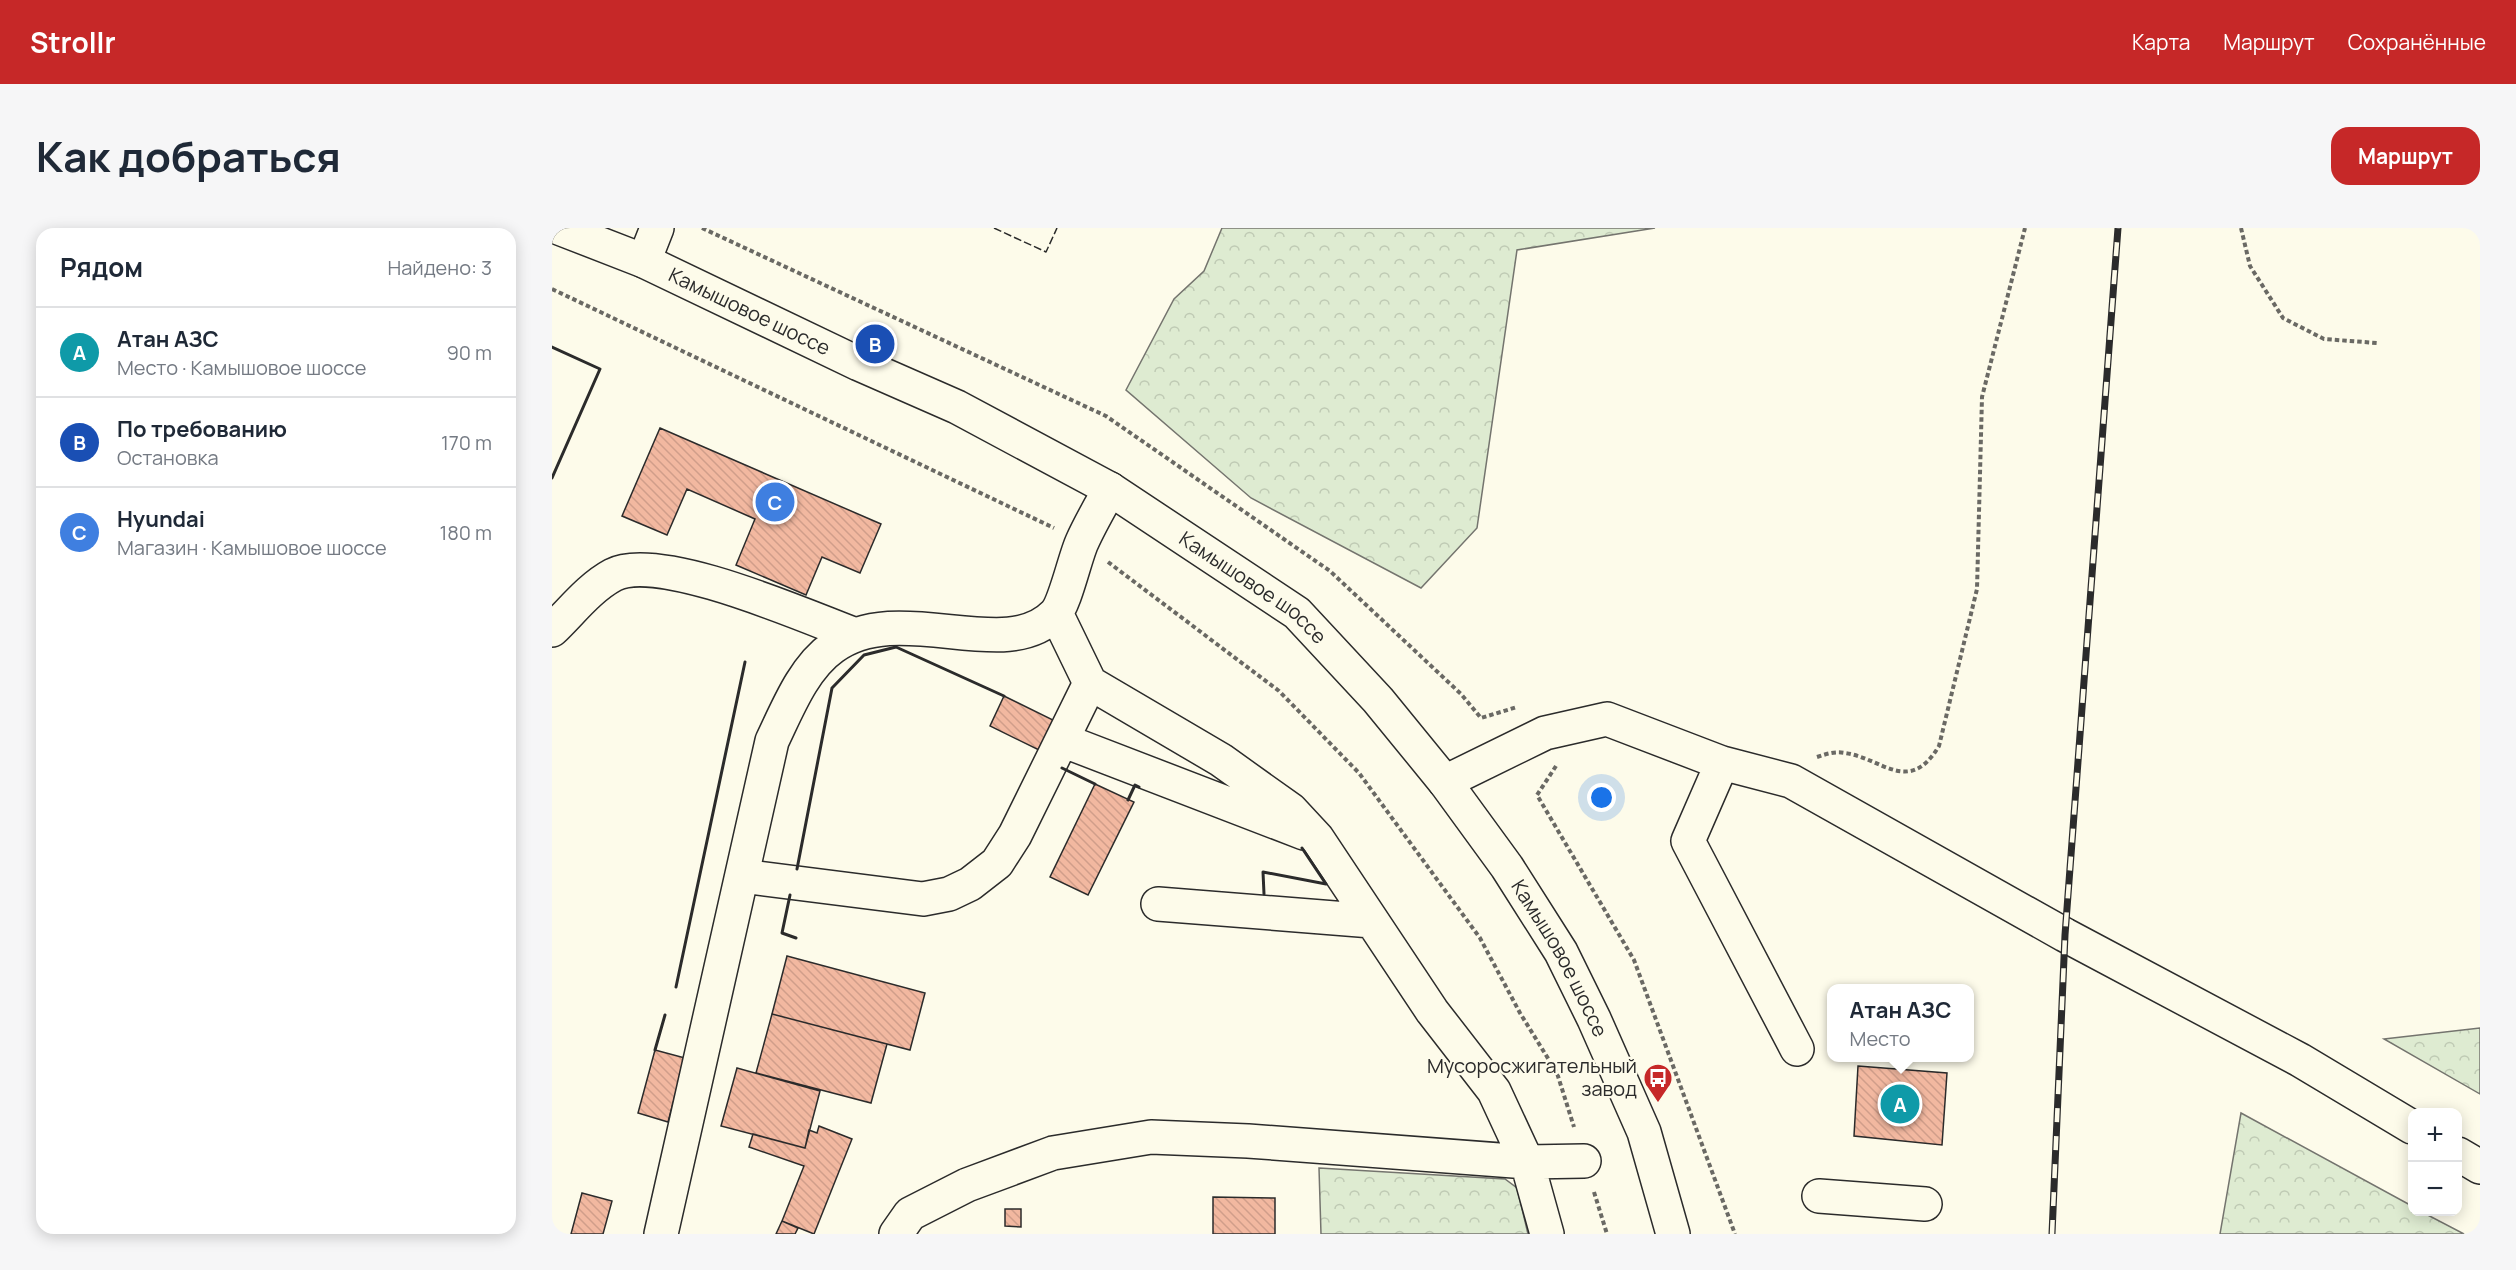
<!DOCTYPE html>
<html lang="ru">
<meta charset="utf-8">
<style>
body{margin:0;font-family:Manrope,sans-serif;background:#f6f6f7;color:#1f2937}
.controls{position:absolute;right:18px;bottom:18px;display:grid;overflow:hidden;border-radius:12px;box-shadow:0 3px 15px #0003}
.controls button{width:54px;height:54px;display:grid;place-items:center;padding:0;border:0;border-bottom:2px solid #e0e1e3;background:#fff;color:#1f2937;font:30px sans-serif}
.you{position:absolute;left:1050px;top:570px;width:21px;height:21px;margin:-15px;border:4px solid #fff;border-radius:50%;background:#1a73e8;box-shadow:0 0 0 9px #1a73e833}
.badge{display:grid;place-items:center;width:39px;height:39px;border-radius:50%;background:#c62828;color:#fff;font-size:20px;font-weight:700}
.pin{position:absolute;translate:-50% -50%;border:3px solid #fff;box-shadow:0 2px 6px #0006}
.popup{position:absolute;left:1275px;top:756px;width:147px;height:78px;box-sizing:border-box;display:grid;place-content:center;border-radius:12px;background:#fff;filter:drop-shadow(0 2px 4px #0005);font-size:20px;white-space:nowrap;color:#747a83}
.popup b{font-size:22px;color:#1f2937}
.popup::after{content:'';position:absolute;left:50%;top:100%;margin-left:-12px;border:12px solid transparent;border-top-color:#fff}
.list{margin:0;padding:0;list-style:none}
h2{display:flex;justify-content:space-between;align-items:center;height:78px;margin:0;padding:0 24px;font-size:26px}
h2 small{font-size:20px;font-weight:400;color:#747a83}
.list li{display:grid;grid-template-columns:39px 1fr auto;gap:18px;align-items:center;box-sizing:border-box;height:90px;padding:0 24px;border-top:2px solid #e0e1e3}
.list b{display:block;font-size:22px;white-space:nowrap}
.list p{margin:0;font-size:20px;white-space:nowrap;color:#747a83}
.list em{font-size:20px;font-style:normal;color:#747a83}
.map{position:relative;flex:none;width:1928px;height:1006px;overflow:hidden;border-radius:18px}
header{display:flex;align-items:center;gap:36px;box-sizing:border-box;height:84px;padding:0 30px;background:#c62828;color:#fff}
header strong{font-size:28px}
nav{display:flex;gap:33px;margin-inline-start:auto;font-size:21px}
.intro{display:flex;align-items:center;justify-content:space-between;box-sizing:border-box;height:144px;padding:0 36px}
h1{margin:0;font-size:42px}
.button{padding:15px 27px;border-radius:18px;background:#c62828;color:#fff;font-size:21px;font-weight:700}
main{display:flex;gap:36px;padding:0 36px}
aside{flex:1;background:#fff;border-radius:18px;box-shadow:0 3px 15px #0003}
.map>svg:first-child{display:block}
</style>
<header>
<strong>Strollr</strong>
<nav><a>Карта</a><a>Маршрут</a><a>Сохранённые</a></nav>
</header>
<div class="intro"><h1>Как добраться</h1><a class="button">Маршрут</a></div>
<main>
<aside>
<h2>Рядом<small>Найдено: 3</small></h2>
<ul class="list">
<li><span class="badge" style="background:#0f9aa8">A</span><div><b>Атан АЗС</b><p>Место · Камышовое шоссе</p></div><em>90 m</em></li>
<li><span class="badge" style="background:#1a4fb4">B</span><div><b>По требованию</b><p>Остановка</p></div><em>170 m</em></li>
<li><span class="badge" style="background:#3f7fe0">C</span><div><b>Hyundai</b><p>Магазин · Камышовое шоссе</p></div><em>180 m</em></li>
</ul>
</aside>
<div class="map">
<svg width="1928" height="1006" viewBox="0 0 1928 1006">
<defs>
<pattern id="forest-crowns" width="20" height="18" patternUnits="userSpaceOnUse" patternTransform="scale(1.5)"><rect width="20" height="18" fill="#deebd1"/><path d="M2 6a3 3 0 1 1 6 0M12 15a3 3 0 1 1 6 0" fill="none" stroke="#bfcab4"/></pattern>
<pattern id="building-back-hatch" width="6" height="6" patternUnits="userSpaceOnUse" patternTransform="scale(1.5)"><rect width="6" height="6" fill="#f2b8a0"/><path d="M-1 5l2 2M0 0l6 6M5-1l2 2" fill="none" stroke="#d09e8a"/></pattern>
</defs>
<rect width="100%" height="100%" fill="#fdfbea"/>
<path fill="url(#forest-crowns)" stroke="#74746e" stroke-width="1.5" d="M670 0H1103L965 22 925 300 869 360 699 270 574 162 622 71 652 43Z
M1928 800V866L1832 811Z
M1689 885 1860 978V984H1870L1912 1006H1668Z
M767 940 953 951 965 960 976 1006H769Z"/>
<path fill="url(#building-back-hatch)" stroke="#2b2b2b" stroke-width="1.5" d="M108 200 329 296 308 345 270 329 254 367 184 337 203 291 135 261 115 307 70 288Z
M452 468 501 492 487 522 438 498Z
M543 556 582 574 536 667 498 649Z
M235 728 373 765 358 822 220 786Z
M220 786 335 816 319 875 204 845Z
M103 822 133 830 116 894 86 885Z
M1306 838 1395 845 1390 917 1302 908Z
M185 840 268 863 253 920 169 898Z
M267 898 300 911 262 1006 230 993 252 938 197 919 201 906 253 920 257 902 265 905Z
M30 965 60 973 51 1006H19Z
M661 969 723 970V1006H661Z
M453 981H469V999L453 998Z
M230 993 246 1000 243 1006H224Z"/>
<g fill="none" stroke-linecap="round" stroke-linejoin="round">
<g stroke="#2b2b2b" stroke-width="36">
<path id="minor" d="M92 33 105 0
M504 385 538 455 669 532 739 582 765 610 880 783 942 863 975 934 995 1006
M0 402C19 384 37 360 61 347 106 323 253 388 301 406
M510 512 752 605
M1170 535 1136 613 1245 821
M893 554 993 505 1055 491 1170 535 1239 553 1513 707 1748 832 1860 899
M190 648 371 671 397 666 418 656 445 635 463 607 538 455
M606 676 820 693
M1906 926 1928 939
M1267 968 1373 976
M109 1006 220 513C235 482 251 440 281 419 348 370 453 438 503 386 513 376 523 329 530 314 538 296 548 279 558 261
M344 1006 358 986 415 957 501 925 599 909 696 913 975 934 1032 933"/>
</g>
<g stroke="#2b2b2b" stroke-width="36">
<g id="major">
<path id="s1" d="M7 0 92 33 307 136 405 179 558 261 745 385 826 472 893 554 955 639 1009 724 1042 791 1092 904 1121 1006"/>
</g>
</g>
<path stroke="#6a6964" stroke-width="4" stroke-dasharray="4.5 3" stroke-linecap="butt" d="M150 0 554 188 778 343 909 466 929 490 965 479
M1689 0 1698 38 1731 90 1772 111 1825 115
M0 61 502 300
M556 334 727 463 807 545 928 710 968 785 1005 845 1022 899
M1265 529C1274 526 1283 523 1293 525 1330 530 1357 568 1387 518L1425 361 1430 169 1473 0
M1004 538 985 567 1082 732 1183 1006
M1042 964 1055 1006"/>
<use href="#minor" stroke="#fdfbea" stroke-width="33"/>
<use href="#major" stroke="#fdfbea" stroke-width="33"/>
<g stroke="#2b2b2b" stroke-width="7">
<path id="rail" d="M1500 1006 1513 707 1566 0"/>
</g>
<use href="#rail" stroke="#fdfbea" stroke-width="4.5" stroke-dasharray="14" stroke-linecap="butt"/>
<path stroke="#2b2b2b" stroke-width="1.5" stroke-dasharray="8 3" stroke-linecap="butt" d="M442 0 494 24 505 0"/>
<path stroke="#2b2b2b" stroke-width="3" d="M0 119 48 141 0 250
M510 540 543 556
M576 572 583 557 587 559
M245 641 280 460 312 427 344 419 452 468
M712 666 711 644 774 656 750 620
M238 667 230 705 244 710
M124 759 193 434
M103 822 113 787"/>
</g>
<defs>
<g id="bus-pin" transform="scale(1.5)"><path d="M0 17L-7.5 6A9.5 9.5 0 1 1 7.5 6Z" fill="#c62828" stroke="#fdfbea"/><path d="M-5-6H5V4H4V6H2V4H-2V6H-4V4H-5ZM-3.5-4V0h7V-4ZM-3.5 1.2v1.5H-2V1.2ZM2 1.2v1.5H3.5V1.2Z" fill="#fff"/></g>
</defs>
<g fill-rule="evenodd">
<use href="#bus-pin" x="1106" y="850"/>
</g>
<g text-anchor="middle" stroke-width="4.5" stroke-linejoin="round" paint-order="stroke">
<g font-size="20" fill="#2b2b2b" stroke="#fdfbea">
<text dy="7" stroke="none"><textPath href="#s1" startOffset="208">Камышовое шоссе</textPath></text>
<text dy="7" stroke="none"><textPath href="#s1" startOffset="784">Камышовое шоссе</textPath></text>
<text dy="7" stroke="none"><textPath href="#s1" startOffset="1270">Камышовое шоссе</textPath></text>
</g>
<g font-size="20" fill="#2b2b2b" stroke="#fdfbea" text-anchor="end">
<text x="1085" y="845">Мусоросжигательный<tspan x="1085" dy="23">завод</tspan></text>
</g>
</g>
</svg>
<div class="controls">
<button>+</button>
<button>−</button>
</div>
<div class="you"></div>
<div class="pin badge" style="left:1348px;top:876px;background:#0f9aa8">A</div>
<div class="popup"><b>Атан АЗС</b>Место</div>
<div class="pin badge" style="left:323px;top:116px;background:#1a4fb4">B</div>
<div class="pin badge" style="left:223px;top:274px;background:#3f7fe0">C</div>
</div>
</main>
